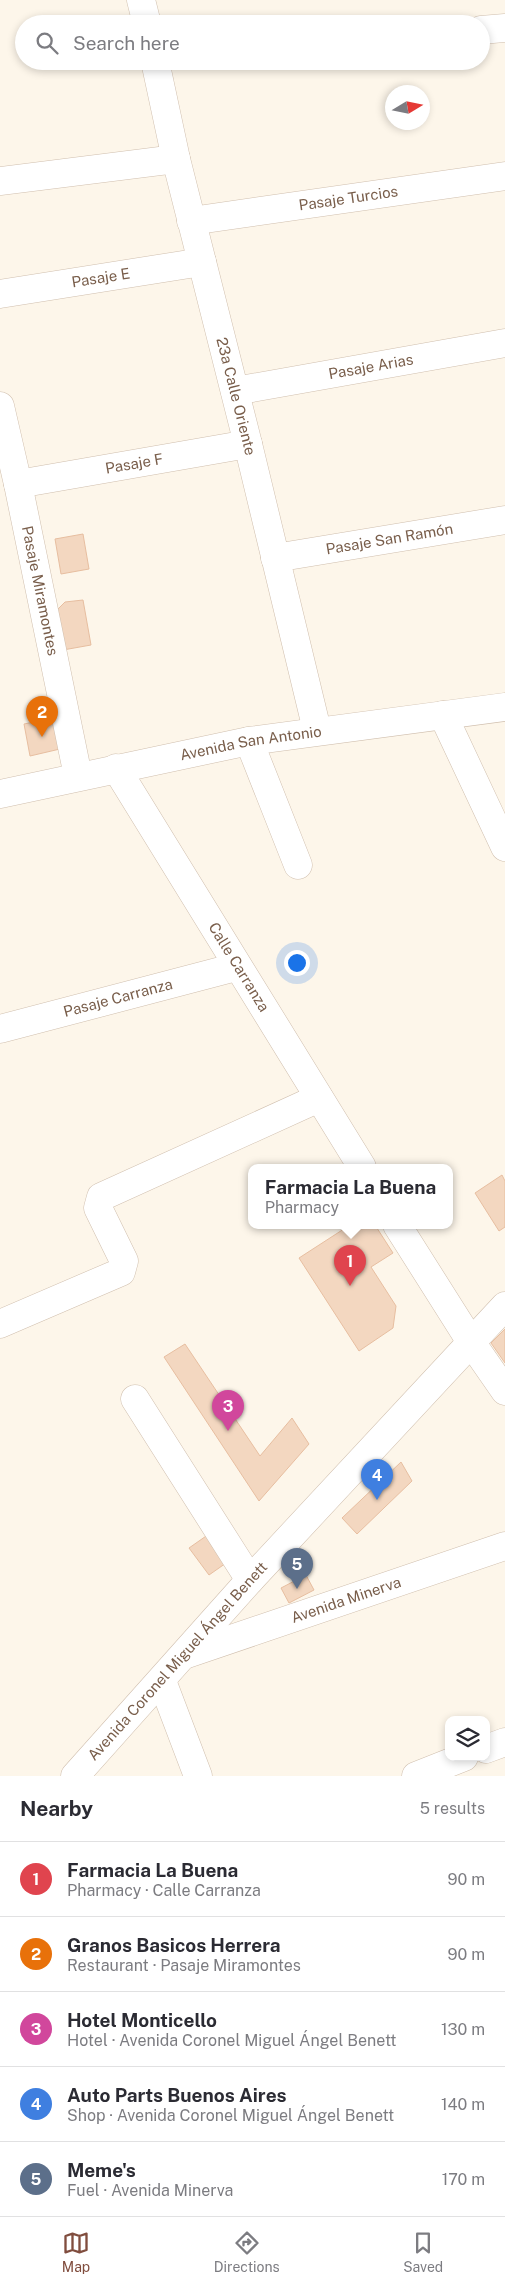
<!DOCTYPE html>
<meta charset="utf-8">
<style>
body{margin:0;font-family:"Public Sans",sans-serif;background:#f7f7f7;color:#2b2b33}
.controls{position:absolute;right:15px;bottom:15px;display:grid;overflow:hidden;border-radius:10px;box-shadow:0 2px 8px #0003}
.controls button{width:45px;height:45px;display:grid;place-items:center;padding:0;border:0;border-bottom:1px solid #e1e1e2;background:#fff;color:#2b2b33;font:25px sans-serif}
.compass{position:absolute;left:385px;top:85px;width:45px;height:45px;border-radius:50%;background:#fff;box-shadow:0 2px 8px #0003;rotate:80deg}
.you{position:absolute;left:296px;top:962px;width:18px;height:18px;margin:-12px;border:4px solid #fff;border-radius:50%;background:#1a73e8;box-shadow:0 0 0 8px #1a73e833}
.badge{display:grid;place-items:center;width:32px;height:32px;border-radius:50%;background:#804d3e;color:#fff;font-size:16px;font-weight:700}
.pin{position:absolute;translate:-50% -41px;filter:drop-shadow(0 1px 2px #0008)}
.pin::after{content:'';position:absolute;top:26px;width:18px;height:15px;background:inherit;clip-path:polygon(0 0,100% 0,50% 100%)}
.popup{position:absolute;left:248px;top:1164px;width:205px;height:65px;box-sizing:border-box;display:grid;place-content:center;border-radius:10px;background:#fff;filter:drop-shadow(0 1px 4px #0005);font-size:16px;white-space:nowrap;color:#7c7c81}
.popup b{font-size:19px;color:#2b2b33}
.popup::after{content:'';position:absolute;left:50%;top:100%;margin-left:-10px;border:10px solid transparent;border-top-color:#fff}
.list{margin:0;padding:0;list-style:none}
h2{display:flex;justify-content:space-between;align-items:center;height:65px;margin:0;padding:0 20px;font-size:21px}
h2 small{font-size:16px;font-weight:400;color:#7c7c81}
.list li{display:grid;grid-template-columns:32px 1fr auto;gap:15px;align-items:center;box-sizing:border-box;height:75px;padding:0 20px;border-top:1px solid #e1e1e2}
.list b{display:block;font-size:19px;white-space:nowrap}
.list p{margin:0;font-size:16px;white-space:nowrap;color:#7c7c81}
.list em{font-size:16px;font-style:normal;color:#7c7c81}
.icon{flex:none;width:28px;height:28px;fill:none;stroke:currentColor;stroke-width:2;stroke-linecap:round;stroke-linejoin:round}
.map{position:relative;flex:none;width:505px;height:1776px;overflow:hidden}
.search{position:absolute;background:#fff;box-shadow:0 2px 8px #0003;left:15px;right:15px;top:15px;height:55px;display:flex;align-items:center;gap:12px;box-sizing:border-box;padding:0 18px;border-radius:28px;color:#7c7c81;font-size:19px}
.sheet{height:440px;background:#fff}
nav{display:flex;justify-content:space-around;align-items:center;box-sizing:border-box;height:70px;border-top:1px solid #e1e1e2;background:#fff;font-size:14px;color:#7c7c81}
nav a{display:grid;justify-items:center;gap:2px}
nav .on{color:#804d3e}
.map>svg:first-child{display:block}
</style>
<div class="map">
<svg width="505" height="1776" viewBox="0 0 505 1776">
<rect width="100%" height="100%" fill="#fdf6ea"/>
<path fill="#f3d7c0" stroke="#e7bea0" d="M83 534 89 569 61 574 55 539Z
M83 600 91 645 63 650 57 610 65 602Z
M54 718 60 749 30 756 24 724Z
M502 1175 505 1181V1227L499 1231 475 1193Z
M350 1225H375L393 1253 371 1267 396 1306 393 1328 359 1351 299 1258Z
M505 1329V1363L491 1343Z
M185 1344 260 1456 292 1418 309 1444 259 1501 164 1357Z
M401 1462 412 1481 357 1534 342 1518Z
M209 1534 229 1561 209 1575 189 1548Z
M306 1575 314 1590 289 1603 281 1588Z"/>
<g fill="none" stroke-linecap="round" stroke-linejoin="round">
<g stroke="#d0bfae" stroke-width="29">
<g id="minor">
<path d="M141 0 147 24"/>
<path d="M481 30 505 28"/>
<path id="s1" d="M155 61 176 159 248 444 317 730"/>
<path d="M0 181 176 159"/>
<path id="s2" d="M191 221 505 176"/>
<path id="s3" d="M0 294 202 262"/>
<path id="s4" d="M235 391 505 343"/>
<path id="s5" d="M0 406 18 484 78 776"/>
<path id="s6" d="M18 484 248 444"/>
<path id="s7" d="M275 558 505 520"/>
<path d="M443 715 505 847"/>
<path d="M249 741 298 865"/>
<path id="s8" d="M116 768 362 1167"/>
<path id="s9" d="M0 794 249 741 505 707"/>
<path id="s10" d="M0 1029 236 967"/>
<path d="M397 1225 471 1342 505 1391"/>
<path d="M0 1324 121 1272 124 1261 98 1208 101 1197 319 1098"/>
<path d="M135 1399 250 1580"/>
<path id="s11" d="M187 1654 505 1546"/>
<path d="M162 1681 198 1776"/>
<path d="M486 1749 505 1742"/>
<path id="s12" d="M75 1776 250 1580 505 1306"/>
<path d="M416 1776 464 1757"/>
</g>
</g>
<use href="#minor" stroke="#fff" stroke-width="28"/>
</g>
<g text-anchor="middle" stroke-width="4" stroke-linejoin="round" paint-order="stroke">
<g font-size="15" fill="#795e4b" stroke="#fffaf1">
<text dy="5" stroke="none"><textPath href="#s2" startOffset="159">Pasaje Turcios</textPath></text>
<text dy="5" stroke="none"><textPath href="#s3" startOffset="102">Pasaje E</textPath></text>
<text dy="5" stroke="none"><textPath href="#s4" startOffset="138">Pasaje Arias</textPath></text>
<text dy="5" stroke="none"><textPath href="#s1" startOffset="345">23a Calle Oriente</textPath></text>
<text dy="5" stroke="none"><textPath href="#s6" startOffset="118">Pasaje F</textPath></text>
<text dy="5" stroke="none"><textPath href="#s7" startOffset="116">Pasaje San Ramón</textPath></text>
<text dy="5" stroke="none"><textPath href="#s5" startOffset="189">Pasaje Miramontes</textPath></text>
<text dy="5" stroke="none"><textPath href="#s9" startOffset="256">Avenida San Antonio</textPath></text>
<text dy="5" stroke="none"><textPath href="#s8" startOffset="234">Calle Carranza</textPath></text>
<text dy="5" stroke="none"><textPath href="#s10" startOffset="122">Pasaje Carranza</textPath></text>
<text dy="5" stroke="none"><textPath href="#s11" startOffset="168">Avenida Minerva</textPath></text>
<text dy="5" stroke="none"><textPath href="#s12" startOffset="154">Avenida Coronel Miguel Ángel Benett</textPath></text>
</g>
</g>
</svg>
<div class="controls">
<button><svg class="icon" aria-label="layers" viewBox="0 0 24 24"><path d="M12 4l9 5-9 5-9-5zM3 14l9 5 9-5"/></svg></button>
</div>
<svg class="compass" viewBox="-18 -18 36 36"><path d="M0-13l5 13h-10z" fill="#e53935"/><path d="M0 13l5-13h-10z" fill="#7c7c81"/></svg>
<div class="you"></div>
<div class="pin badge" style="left:350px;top:1286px;background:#e0444e">1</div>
<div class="popup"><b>Farmacia La Buena</b>Pharmacy</div>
<div class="pin badge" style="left:42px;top:737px;background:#e8710a">2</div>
<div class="pin badge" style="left:228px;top:1431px;background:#d1479c">3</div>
<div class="pin badge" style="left:377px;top:1500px;background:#3f7fe0">4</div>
<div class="pin badge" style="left:297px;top:1589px;background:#5c6f8a">5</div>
<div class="search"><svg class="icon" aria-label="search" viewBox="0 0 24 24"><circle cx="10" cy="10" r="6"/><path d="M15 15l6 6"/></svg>Search here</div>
</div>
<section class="sheet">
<h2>Nearby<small>5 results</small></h2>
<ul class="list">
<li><span class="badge" style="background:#e0444e">1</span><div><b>Farmacia La Buena</b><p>Pharmacy · Calle Carranza</p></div><em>90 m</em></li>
<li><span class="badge" style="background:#e8710a">2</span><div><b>Granos Basicos Herrera</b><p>Restaurant · Pasaje Miramontes</p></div><em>90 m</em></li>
<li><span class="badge" style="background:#d1479c">3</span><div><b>Hotel Monticello</b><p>Hotel · Avenida Coronel Miguel Ángel Benett</p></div><em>130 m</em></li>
<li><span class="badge" style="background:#3f7fe0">4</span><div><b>Auto Parts Buenos Aires</b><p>Shop · Avenida Coronel Miguel Ángel Benett</p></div><em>140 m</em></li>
<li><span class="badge" style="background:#5c6f8a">5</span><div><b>Meme's</b><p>Fuel · Avenida Minerva</p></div><em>170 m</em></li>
</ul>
</section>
<nav>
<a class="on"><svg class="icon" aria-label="map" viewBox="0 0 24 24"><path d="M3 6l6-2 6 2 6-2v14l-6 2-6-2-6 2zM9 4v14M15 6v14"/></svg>Map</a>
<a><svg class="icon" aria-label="directions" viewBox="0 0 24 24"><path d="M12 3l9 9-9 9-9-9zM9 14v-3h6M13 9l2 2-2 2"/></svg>Directions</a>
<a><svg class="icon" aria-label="saved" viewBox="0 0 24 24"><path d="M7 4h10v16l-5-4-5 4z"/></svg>Saved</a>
</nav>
